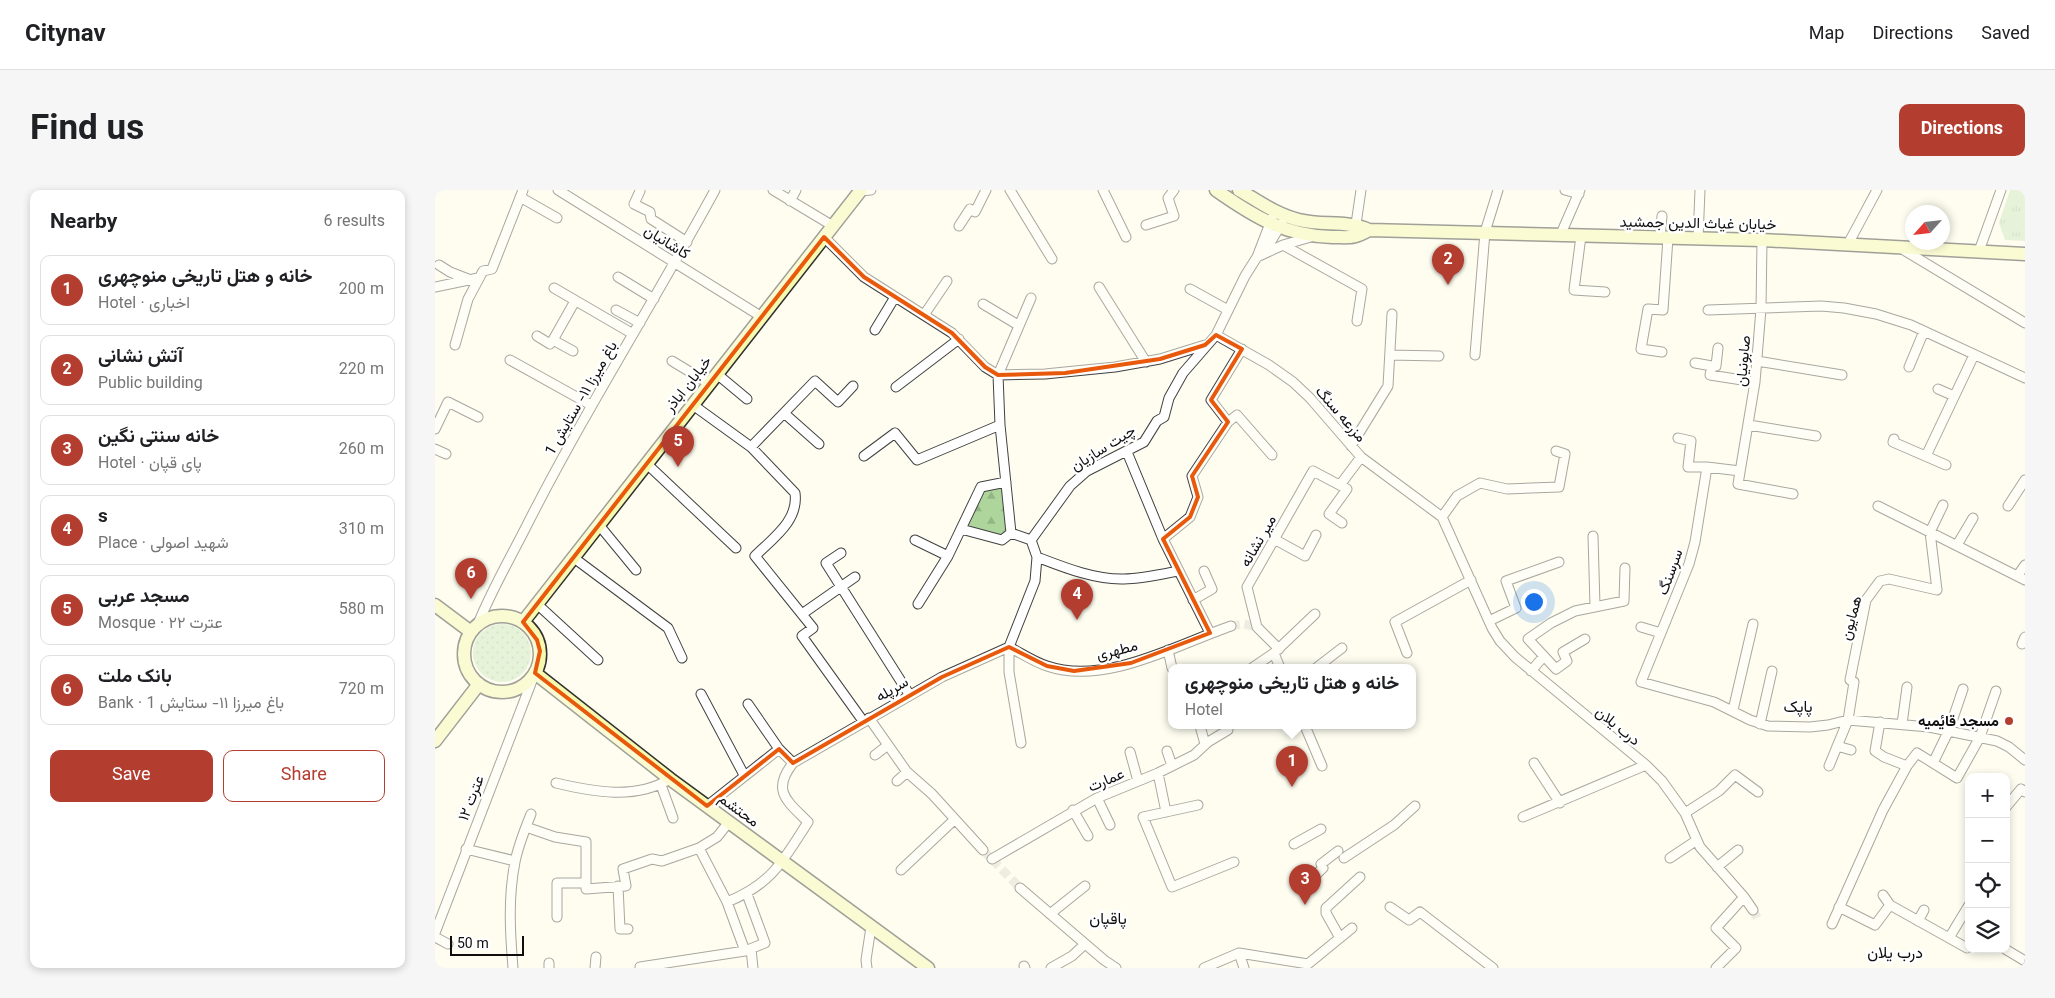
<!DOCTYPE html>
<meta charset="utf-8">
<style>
body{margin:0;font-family:Georgia,Vazirmatn,serif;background:#f6f6f6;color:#202124}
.controls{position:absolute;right:15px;bottom:15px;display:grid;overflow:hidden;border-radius:10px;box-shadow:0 2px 8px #0003}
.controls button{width:45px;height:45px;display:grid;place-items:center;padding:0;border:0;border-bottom:1px solid #e0e0e0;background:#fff;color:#202124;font:25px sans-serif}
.compass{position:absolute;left:1470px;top:15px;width:45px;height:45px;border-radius:50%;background:#fff;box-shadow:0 2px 8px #0003;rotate:243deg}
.scale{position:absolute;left:15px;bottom:12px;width:74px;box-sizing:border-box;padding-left:5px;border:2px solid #0e0e0e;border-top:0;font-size:14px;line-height:18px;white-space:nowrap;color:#0e0e0e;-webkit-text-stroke:4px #fff;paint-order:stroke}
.you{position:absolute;left:1098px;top:411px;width:18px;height:18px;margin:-12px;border:4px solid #fff;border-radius:50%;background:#1a73e8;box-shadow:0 0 0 8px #1a73e833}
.badge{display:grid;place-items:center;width:32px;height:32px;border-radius:50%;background:#b33e30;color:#fff;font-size:16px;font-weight:700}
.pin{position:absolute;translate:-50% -41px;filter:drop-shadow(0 1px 2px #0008)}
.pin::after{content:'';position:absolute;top:26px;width:18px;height:15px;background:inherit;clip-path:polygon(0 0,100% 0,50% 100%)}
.popup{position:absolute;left:733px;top:474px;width:248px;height:65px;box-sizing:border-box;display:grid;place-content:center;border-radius:10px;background:#fff;filter:drop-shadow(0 1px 4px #0005);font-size:16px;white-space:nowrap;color:#757577}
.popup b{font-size:19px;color:#202124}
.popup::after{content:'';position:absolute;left:50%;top:100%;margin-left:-10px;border:10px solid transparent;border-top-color:#fff}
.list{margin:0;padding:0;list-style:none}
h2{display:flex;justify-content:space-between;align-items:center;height:65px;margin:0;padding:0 20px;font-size:21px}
h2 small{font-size:16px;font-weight:400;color:#757577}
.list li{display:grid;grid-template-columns:32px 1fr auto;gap:15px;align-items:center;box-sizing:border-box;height:70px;margin:0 10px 10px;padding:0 10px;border:1px solid #e0e0e0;border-radius:10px}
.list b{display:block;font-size:19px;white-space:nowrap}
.list p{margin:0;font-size:16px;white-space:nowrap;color:#757577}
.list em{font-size:16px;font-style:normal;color:#757577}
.actions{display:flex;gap:10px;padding:15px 20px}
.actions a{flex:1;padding:11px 0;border:1px solid #b33e30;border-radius:10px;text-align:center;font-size:18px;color:#b33e30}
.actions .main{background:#b33e30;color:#fff}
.icon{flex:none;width:28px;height:28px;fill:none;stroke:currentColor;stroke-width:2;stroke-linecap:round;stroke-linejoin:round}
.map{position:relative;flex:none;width:1590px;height:778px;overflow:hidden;border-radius:10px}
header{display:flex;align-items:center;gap:30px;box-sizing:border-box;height:70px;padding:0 25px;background:#fff;border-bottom:1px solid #e0e0e0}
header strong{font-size:24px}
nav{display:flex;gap:28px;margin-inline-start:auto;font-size:18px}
.intro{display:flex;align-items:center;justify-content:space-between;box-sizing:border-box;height:120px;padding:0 30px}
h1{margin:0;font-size:35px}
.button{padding:12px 22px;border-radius:10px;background:#b33e30;color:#fff;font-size:18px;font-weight:700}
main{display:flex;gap:30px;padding:0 30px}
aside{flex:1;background:#fff;border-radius:10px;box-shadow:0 2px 8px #0003}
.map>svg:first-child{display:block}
</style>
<header>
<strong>Citynav</strong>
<nav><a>Map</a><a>Directions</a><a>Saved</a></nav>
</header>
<div class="intro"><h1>Find us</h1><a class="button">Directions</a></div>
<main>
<aside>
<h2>Nearby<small>6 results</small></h2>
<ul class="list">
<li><span class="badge">1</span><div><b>خانه و هتل تاریخی منوچهری</b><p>Hotel · اخباری</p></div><em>200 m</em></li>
<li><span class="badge">2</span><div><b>آتش نشانی</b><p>Public building</p></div><em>220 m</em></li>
<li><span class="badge">3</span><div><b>خانه سنتی نگین</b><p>Hotel · پای قپان</p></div><em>260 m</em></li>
<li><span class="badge">4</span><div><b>s</b><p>Place · شهید اصولی</p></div><em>310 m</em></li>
<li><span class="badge">5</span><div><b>مسجد عربی</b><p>Mosque · عترت ۲۲</p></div><em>580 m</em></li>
<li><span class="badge">6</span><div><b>بانک ملت</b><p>Bank · باغ میرزا ۱۱- ستایش 1</p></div><em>720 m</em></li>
</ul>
<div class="actions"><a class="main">Save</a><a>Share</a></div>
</aside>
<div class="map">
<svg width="1590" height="778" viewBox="0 0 1590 778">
<defs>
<pattern id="grass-dots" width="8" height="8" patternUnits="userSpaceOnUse" patternTransform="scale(1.25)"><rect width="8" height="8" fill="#cbe6bc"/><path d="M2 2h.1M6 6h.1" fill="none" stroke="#adc4a0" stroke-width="1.8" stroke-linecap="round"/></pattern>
<pattern id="forest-firs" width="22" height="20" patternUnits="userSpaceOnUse" patternTransform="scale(1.25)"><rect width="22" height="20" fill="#add59c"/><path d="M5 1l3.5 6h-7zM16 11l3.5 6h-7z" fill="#94b685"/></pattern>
<pattern id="park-tufts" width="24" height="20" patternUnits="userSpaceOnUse" patternTransform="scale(1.25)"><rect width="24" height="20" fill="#cbe6bc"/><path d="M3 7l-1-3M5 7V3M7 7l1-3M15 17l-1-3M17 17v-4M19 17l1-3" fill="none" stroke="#adc4a0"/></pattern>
</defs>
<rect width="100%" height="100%" fill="#fefdf0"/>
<path fill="url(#grass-dots)" d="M38 463a29 29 0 1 1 58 0a29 29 0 1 1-58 0Z"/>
<path fill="url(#forest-firs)" d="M571 292 576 343 567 350 526 339 546 297Z"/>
<path fill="url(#park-tufts)" d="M1575 0H1590V51L1570 50 1564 33Z"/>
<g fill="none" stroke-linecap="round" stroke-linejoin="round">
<path stroke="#dad9ce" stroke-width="9" stroke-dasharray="9 4.5" stroke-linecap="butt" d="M796 436 809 434 822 437
M548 660 585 698
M1318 720 1324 731"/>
<g stroke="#414141" stroke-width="11">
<path id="minor" d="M123 0 327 127
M338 0 398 36
M575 0 617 69
M668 0 691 47
M1130 0 1144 4
M205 1 199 14 215 22 216 29 252 52
M425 1 436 0
M85 7 122 28
M355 11 361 0
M921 34 926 0
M711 35 739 26 733 8 739 0
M524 36 535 19 540 22 551 0
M1125 46 1145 0
M1146 46 1139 100 1170 102
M389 47 429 87 517 143 550 177 563 185 610 184 680 177 725 169 770 155
M1225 48 1227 26
M1263 49 1265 0
M1327 50 1326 119 1320 192 1303 294 1358 304
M1413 54 1442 0
M848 55 927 99 922 131
M1467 59 1590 133
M1544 61 1566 0
M828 62 832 58 847 33
M822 67 848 55 876 47
M4 75 15 82 33 89
M183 87 219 109
M0 97 43 88
M664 97 711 172
M119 98 198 144
M755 99 793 120
M548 114 583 135
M181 120 205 133
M1273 120 1386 116 1409 118 1441 124 1476 135 1590 188
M489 125 512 91
M440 140 460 107
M781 145 834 175 858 192 875 208 926 267 1007 327 1057 438 1065 451 1080 467 1211 575 1227 591 1250 623 1265 657 1309 707 1281 738 1301 758 1281 778
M102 146 115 154 118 150
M20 155 33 109 48 81 57 79 88 0
M138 161 118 150 140 111
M1227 162 1206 159 1213 119 1228 120 1233 48
M955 165 1004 166
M1040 165 1050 42 1063 0
M75 170 156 215
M237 171 275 194
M1322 171 1407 185
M1260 173 1277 176 1275 185 1320 192
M1277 176H1281L1283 158
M1474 177 1489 141
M282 184 312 209
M461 197 524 149
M1503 199 1519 206
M258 215 316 257 360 303C364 331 337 349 320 366L378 438 367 446 428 531
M349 223 384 254
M793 232 802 225 837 265
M1314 235 1381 246
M0 239 13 212 43 227
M1243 248 1256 251 1253 277H1272L1305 281
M1459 249 1458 252 1511 275
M916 256 953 196 957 124
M316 257 380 191 403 212 418 196
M0 259 11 264
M692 262 728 349 775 443
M429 266 460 243 482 270 565 235
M1491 266 1539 165
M212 274 301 358
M1272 277 1260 352 1254 374 1206 492 1279 512 1315 530 1333 536 1375 537 1393 535 1413 530 1494 537 1562 551 1574 557 1590 570
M905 295 926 267
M1443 316 1590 390
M1573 316 1590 290
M1007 327 1022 306 1045 293 1072 299 1124 297 1130 264 1121 261
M164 335 201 380
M526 339 567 350 576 343
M1158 346 1160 416
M728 349 755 327 763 307 757 286 793 232 776 210 807 159
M839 349 870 366 881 345
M480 350 513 366
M596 350 635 296 652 281 709 252 722 231 729 227 734 208 748 183 781 145 810 86 822 67 837 28
M596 350 576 343 565 235 563 185 596 108
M1522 355 1538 328
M406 363 391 373 474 504
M602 367C628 377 660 390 689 389 705 389 728 384 743 381
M139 368 233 438 247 468
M1583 385 1590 375
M758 410 777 399 769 381
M102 414 163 470
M483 414 513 366 546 297 571 292
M367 424 420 387
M1054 431 1081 418 1071 391 1124 372
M43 434C57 399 76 367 93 333 151 219 219 112 280 0
M1206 437 1226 443
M1150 449 1128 462 1132 471 1121 479 1093 449 1116 433 1140 421 1189 411 1190 378
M1587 454 1590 447
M574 457C586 463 599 472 612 476 670 496 741 455 796 436
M844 459 822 437 812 397 878 281 912 299 894 324 907 333
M733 460 737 478
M839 463 845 478
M972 463 960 432 1036 390
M817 478 839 463 880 424
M881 478 907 458
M1096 481 1109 466
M266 504 309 585
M313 514 344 559
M1298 520 1318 434
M434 528 472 582 497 604 548 660
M1445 532 1440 561 1449 567 1472 576
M1325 534 1337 481
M1467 534 1472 497
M765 536 770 554
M870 536 887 576
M586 553 574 482V457L600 391 602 367 596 350
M1402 556 1416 560
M732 561 737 576
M695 562 703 591
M440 565 453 555
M1099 573 1125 613
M1498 573 1514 540 1528 499
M1394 576 1413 530 1419 492 1415 490 1431 410 1445 391 1454 389 1502 400 1495 342 1508 315
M723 583 731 622
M462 591 472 582
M121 593C159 602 200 610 235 589
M226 595 238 628
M662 608 675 635
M763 615 708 627 737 697 799 672
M272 616 344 559 358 573
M1571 617 1586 599 1590 602
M638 620 653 646
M1250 623 1284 601 1300 585 1323 602
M1088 627 1211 575
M91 637 120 647 151 652V699L191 696 188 679 217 669 227 671 264 658 282 647 294 632
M859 654 886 639
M264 658 292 712 310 761
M31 659 80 671
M909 668 959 635 980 616
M1235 668 1262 650
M557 669 662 608 723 583 759 565 773 552 793 540V536
M1282 677 1303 660
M466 680 519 630
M871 694 888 678 886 674 903 661
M183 696 185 739H193
M585 698 669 770 681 778
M1448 705 1455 715 1532 758 1534 755
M1309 707 1318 720
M292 712C337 694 348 671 373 632 352 611 336 601 358 573L507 487 574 457
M955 717 974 730 985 722 1058 778
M1404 717 1440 735 1455 715
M615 724 650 696
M122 727V693H151
M1483 731 1489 720
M1397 734 1448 620 1472 576 1482 563 1522 588 1545 547 1561 501
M0 743 100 483
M0 747 13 754
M905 748 891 723V718L925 687
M1514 748 1534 715
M316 759 318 778
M1570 759 1590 771
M804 763 873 774 917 738
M589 776 590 778
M205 777 310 761 330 753 312 704
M78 778C75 742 73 707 80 672 83 656 90 639 96 624
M114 778V773
M160 778 161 767
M432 778 431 770 436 737
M616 778 637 766 650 754
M769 778 804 763 809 778"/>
</g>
<g stroke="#303030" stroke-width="15">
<path id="secondary" d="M781 0C818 26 850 46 897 47 916 47 918 49 934 40
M804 0C823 11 842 25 864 30 888 36 912 30 934 40L1327 50 1590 64
M0 415 36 442
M29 464a38 38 0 1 1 76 0a38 38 0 1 1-76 0Z
M88 432 426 0
M100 483 235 589 493 778
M0 551 44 494"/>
</g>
<use href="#minor" stroke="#fff" stroke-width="9"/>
<use href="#secondary" stroke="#f6f9b0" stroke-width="12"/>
</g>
<path d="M0 0H1590V778H0ZM389 47 429 87 517 143 550 177 563 185 630 183 725 169 770 155 781 145 807 159 776 210 793 232 757 286 763 307 755 327 728 349 775 443 696 473 639 481 612 476 574 457 507 487 358 573 344 559 272 616 100 483 105 461 102 450 88 432Z" fill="#fefdf0" fill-opacity=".55" fill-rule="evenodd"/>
<path fill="none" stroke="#e8590c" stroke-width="4" stroke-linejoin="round" d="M389 47 429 87 517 143 550 177 563 185 630 183 725 169 770 155 781 145 807 159 776 210 793 232 757 286 763 307 755 327 728 349 775 443 696 473 639 481 612 476 574 457 507 487 358 573 344 559 272 616 100 483 105 461 102 450 88 432Z"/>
<circle fill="#b33e30" stroke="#fff" stroke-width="2" cx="1574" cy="531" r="5"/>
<g text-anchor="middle" stroke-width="5" stroke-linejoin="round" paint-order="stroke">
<g font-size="15" fill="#0e0e0e" stroke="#fff">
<text transform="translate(1263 33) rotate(1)" y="5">خیابان غیاث الدین جمشید</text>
<text transform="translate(232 52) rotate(32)" y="5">کاشانیان</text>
<text transform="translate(1308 171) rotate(-85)" y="5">صابونیان</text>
<text transform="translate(253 194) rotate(-52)" y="5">خیابان اباذر</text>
<text transform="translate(146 208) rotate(-60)" y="5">باغ میرزا ۱۱- ستایش 1</text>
<text transform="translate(906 224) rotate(49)" y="5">مزرعه سنگ</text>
<text transform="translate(668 258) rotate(-32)" y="5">چیت سازیان</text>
<text transform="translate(823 351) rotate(-60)" y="5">میر نشانه</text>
<text transform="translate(1235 382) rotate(-70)" y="5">سرسنگ</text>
<text transform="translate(1416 428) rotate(-75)" y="5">همایون</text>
<text transform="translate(682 460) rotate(-14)" y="5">مطهری</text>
<text transform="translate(457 499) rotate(-30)" y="5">سرپله</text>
<text transform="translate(1183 536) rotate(39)" y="5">درب یلان</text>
<text transform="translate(671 590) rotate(-23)" y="5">عمارت</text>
<text transform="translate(36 608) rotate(-69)" y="5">عترت ۱۲</text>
<text transform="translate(304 620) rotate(36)" y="5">محتشم</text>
</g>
<g font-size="15" font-weight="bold" fill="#0e0e0e" stroke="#fff" text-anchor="end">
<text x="1564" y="536">مسجد قایٔمیه</text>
</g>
<g font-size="16" fill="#0e0e0e" stroke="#fff">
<text x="1363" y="522">پاپک</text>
<text x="673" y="734">پاقپان</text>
<text x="1460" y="768">درب یلان</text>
</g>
</g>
</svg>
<div class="controls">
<button>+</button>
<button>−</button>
<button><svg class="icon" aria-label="locate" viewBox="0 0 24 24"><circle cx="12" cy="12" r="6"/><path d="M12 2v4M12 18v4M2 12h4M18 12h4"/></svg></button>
<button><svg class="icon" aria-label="layers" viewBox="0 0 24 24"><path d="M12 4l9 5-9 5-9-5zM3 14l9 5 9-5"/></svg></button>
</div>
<svg class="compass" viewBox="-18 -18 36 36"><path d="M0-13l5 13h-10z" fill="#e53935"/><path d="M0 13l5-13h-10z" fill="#757577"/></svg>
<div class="scale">50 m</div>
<div class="you"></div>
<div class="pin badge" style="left:857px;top:597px">1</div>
<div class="popup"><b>خانه و هتل تاریخی منوچهری</b>Hotel</div>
<div class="pin badge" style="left:1013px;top:95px">2</div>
<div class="pin badge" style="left:870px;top:715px">3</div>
<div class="pin badge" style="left:642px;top:430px">4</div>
<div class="pin badge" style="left:243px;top:277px">5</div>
<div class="pin badge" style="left:36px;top:409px">6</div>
</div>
</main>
